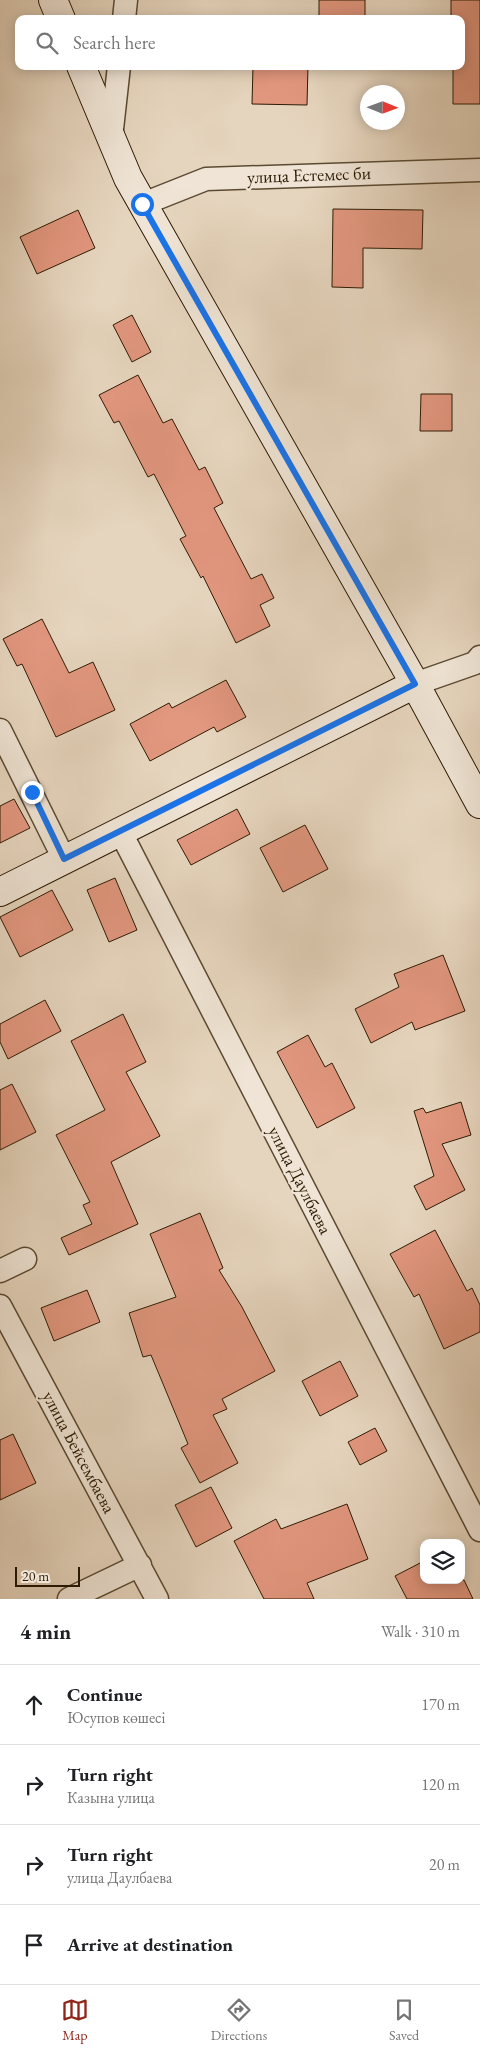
<!DOCTYPE html>
<meta charset="utf-8">
<style>
body{margin:0;font-family:"EB Garamond",serif;background:#f6f6f6;color:#202124}
.controls{position:absolute;right:15px;bottom:15px;display:grid;overflow:hidden;border-radius:10px;box-shadow:0 2px 12px #0003}
.controls button{width:45px;height:45px;display:grid;place-items:center;padding:0;border:0;border-bottom:1px solid #e0e0e0;background:#fff;color:#202124;font:25px sans-serif}
.compass{position:absolute;left:360px;top:85px;width:45px;height:45px;border-radius:50%;background:#fff;box-shadow:0 2px 12px #0003;rotate:91deg}
.scale{position:absolute;left:15px;bottom:12px;width:65px;box-sizing:border-box;padding-left:5px;border:2px solid #2d1b03;border-top:0;font-size:14px;line-height:18px;white-space:nowrap;color:#2d1b03;-webkit-text-stroke:4px #efe4d5;paint-order:stroke}
.stop{position:absolute;width:15px;height:15px;margin:-11px;border:4px solid #1a73e8;border-radius:50%;background:#fff}
.stop.end{background:#1a73e8;border-color:#fff;box-shadow:0 1px 5px #0008}
.list{margin:0;padding:0;list-style:none}
h2{display:flex;justify-content:space-between;align-items:center;height:65px;margin:0;padding:0 20px;font-size:21px}
h2 small{font-size:16px;font-weight:400;color:#757577}
.list li{display:grid;grid-template-columns:32px 1fr auto;gap:15px;align-items:center;box-sizing:border-box;height:80px;padding:0 20px;border-top:1px solid #e0e0e0}
.list b{display:block;font-size:19px;white-space:nowrap}
.list p{margin:0;font-size:16px;white-space:nowrap;color:#757577}
.list em{font-size:16px;font-style:normal;color:#757577}
.icon{flex:none;width:28px;height:28px;fill:none;stroke:currentColor;stroke-width:2;stroke-linecap:round;stroke-linejoin:round}
.map{position:relative;flex:none;width:480px;height:1599px;overflow:hidden}
.search{position:absolute;background:#fff;box-shadow:0 2px 12px #0003;left:15px;right:15px;top:15px;height:55px;display:flex;align-items:center;gap:12px;box-sizing:border-box;padding:0 18px;border-radius:10px;color:#757577;font-size:19px}
.sheet{height:385px;background:#fff}
nav{display:flex;justify-content:space-around;align-items:center;box-sizing:border-box;height:70px;border-top:1px solid #e0e0e0;background:#fff;font-size:14px;color:#757577}
nav a{display:grid;justify-items:center;gap:2px}
nav .on{color:#8f2418}
.map>svg:first-child{display:block}
</style>
<div class="map">
<svg width="480" height="1599" viewBox="0 0 480 1599">
<rect width="100%" height="100%" fill="#e6d5be"/>
<filter id="stains"><feTurbulence type="fractalNoise" baseFrequency=".004" numOctaves="4"/><feColorMatrix values="0 0 0 0 .2 0 0 0 0 .09 0 0 0 0 .02 0 0 0 .5 -.17"/></filter>
<radialGradient id="worn" r=".72"><stop offset=".6" stop-color="#630" stop-opacity="0"/><stop offset="1" stop-color="#630" stop-opacity=".3"/></radialGradient>
<path fill="#e2977f" stroke="#2d1b03" d="M319 0H365V19H319Z
M451 0H480V104H453V66H461V19H451Z
M253 66H308L307 105 252 104Z
M333 209 423 210 422 249 363 248V288L332 287Z
M78 210 95 248 37 274 20 237Z
M132 315 151 352 132 362 113 325Z
M138 375 163 423 172 419 199 470 205 467 223 503 214 508 251 579 262 574 274 598 260 605 270 626 236 643 203 576 201 578 180 539 186 536 154 474 148 477 119 421 114 423 99 395Z
M421 394H452V431H420Z
M42 619 69 673 93 662 115 710 56 737 22 664 17 666 3 639Z
M226 680 246 717 217 732 214 727 150 761 130 724 169 703 172 708Z
M14 799 30 828 0 843V806Z
M237 809 250 834 191 865 177 840Z
M305 825 328 869 283 892 260 848Z
M115 878 137 930 109 942 87 890Z
M52 890 73 930 20 957 0 917Z
M443 955 465 1011 415 1030 412 1022 371 1043 355 1009 399 987 394 974Z
M45 1000 61 1031 8 1059 0 1042V1024Z
M123 1014 146 1062 126 1072 160 1136 111 1162 138 1224 69 1255 61 1238 92 1224 83 1205 90 1202 56 1135 105 1110 71 1041Z
M308 1035 325 1067 332 1063 355 1108 317 1128 277 1052Z
M12 1084 36 1132 0 1150V1090Z
M461 1102 471 1135 442 1144 465 1190 426 1210 414 1186 434 1176 414 1111 423 1108 426 1113Z
M200 1213 223 1268 219 1270 242 1307 275 1371 222 1399 227 1409 213 1415 238 1463 200 1483 181 1448 188 1444 151 1355 143 1357 129 1313 176 1297 150 1234Z
M435 1230 467 1291 472 1288 480 1305V1332L444 1349 419 1294 414 1297 390 1254Z
M87 1290 100 1322 54 1341 41 1308Z
M340 1361 358 1396 320 1416 302 1381Z
M375 1428 387 1451 360 1465 348 1442Z
M13 1434 36 1483 0 1500V1440Z
M211 1487 232 1528 196 1547 175 1505Z
M347 1504 368 1559 307 1583 314 1599H264L234 1541 276 1519 281 1529Z
M424 1561V1580H464L473 1599H407L395 1576Z"/>
<g fill="none" stroke-linecap="round" stroke-linejoin="round">
<g stroke="#5b4a32" stroke-width="25">
<path id="street" d="M124 19 126 0
M111 138 119 66
M143 204 206 179 480 170
M415 684 475 663 480 657
M0 730 64 859
M120 831 480 1530
M0 1271 25 1259
M0 1306 157 1599
M69 1599 140 1565"/>
</g>
<g stroke="#2d1b03" stroke-width="30">
<path id="secondary" d="M53 0 61 19
M81 66 128 178 415 684 480 804
M0 892 415 684"/>
</g>
<use href="#street" stroke="#efe4d5" stroke-width="22"/>
<use href="#secondary" stroke="#efe4d5" stroke-width="28"/>
</g>
<g fill="none" stroke-linecap="round" stroke-linejoin="round">
<path stroke="#1a73e8" stroke-width="6" d="M32 792 64 859 415 684 142 204"/>
</g>
<g text-anchor="middle" stroke-width="4.5" stroke-linejoin="round" paint-order="stroke">
<g font-size="18" fill="#2d1b03" stroke="#efe4d5">
<text transform="translate(309 175) rotate(-2)" y="6">улица Естемес би</text>
<text transform="translate(300 1180) rotate(63)" y="6">улица Даулбаева</text>
<text transform="translate(79 1452) rotate(62)" y="6">улица Бейсембаева</text>
</g>
</g>
<rect width="100%" height="100%" filter="url(#stains)"/>
<rect width="100%" height="100%" fill="url(#worn)"/>
</svg>
<div class="controls">
<button><svg class="icon" aria-label="layers" viewBox="0 0 24 24"><path d="M12 4l9 5-9 5-9-5zM3 14l9 5 9-5"/></svg></button>
</div>
<svg class="compass" viewBox="-18 -18 36 36"><path d="M0-13l5 13h-10z" fill="#e53935"/><path d="M0 13l5-13h-10z" fill="#757577"/></svg>
<div class="scale">20 m</div>
<div class="stop" style="left:142px;top:204px"></div>
<div class="stop end" style="left:32px;top:792px"></div>
<div class="search"><svg class="icon" aria-label="search" viewBox="0 0 24 24"><circle cx="10" cy="10" r="6"/><path d="M15 15l6 6"/></svg>Search here</div>
</div>
<section class="sheet">
<h2>4 min<small>Walk · 310 m</small></h2>
<ul class="list">
<li><svg class="icon" aria-label="ahead" viewBox="0 0 24 24"><path d="M12 20V5M6 11l6-6 6 6"/></svg><div><b>Continue</b><p>Юсупов көшесі</p></div><em>170 m</em></li>
<li><svg class="icon" aria-label="right" viewBox="0 0 24 24"><path d="M7 20v-9h11M14 6l5 5-5 5"/></svg><div><b>Turn right</b><p>Казына улица</p></div><em>120 m</em></li>
<li><svg class="icon" aria-label="right" viewBox="0 0 24 24"><path d="M7 20v-9h11M14 6l5 5-5 5"/></svg><div><b>Turn right</b><p>улица Даулбаева</p></div><em>20 m</em></li>
<li><svg class="icon" aria-label="arrive" viewBox="0 0 24 24"><path d="M6 21V4h12l-3 4 3 4H6"/></svg><div><b>Arrive at destination</b></div></li>
</ul>
</section>
<nav>
<a class="on"><svg class="icon" aria-label="map" viewBox="0 0 24 24"><path d="M3 6l6-2 6 2 6-2v14l-6 2-6-2-6 2zM9 4v14M15 6v14"/></svg>Map</a>
<a><svg class="icon" aria-label="directions" viewBox="0 0 24 24"><path d="M12 3l9 9-9 9-9-9zM9 14v-3h6M13 9l2 2-2 2"/></svg>Directions</a>
<a><svg class="icon" aria-label="saved" viewBox="0 0 24 24"><path d="M7 4h10v16l-5-4-5 4z"/></svg>Saved</a>
</nav>
